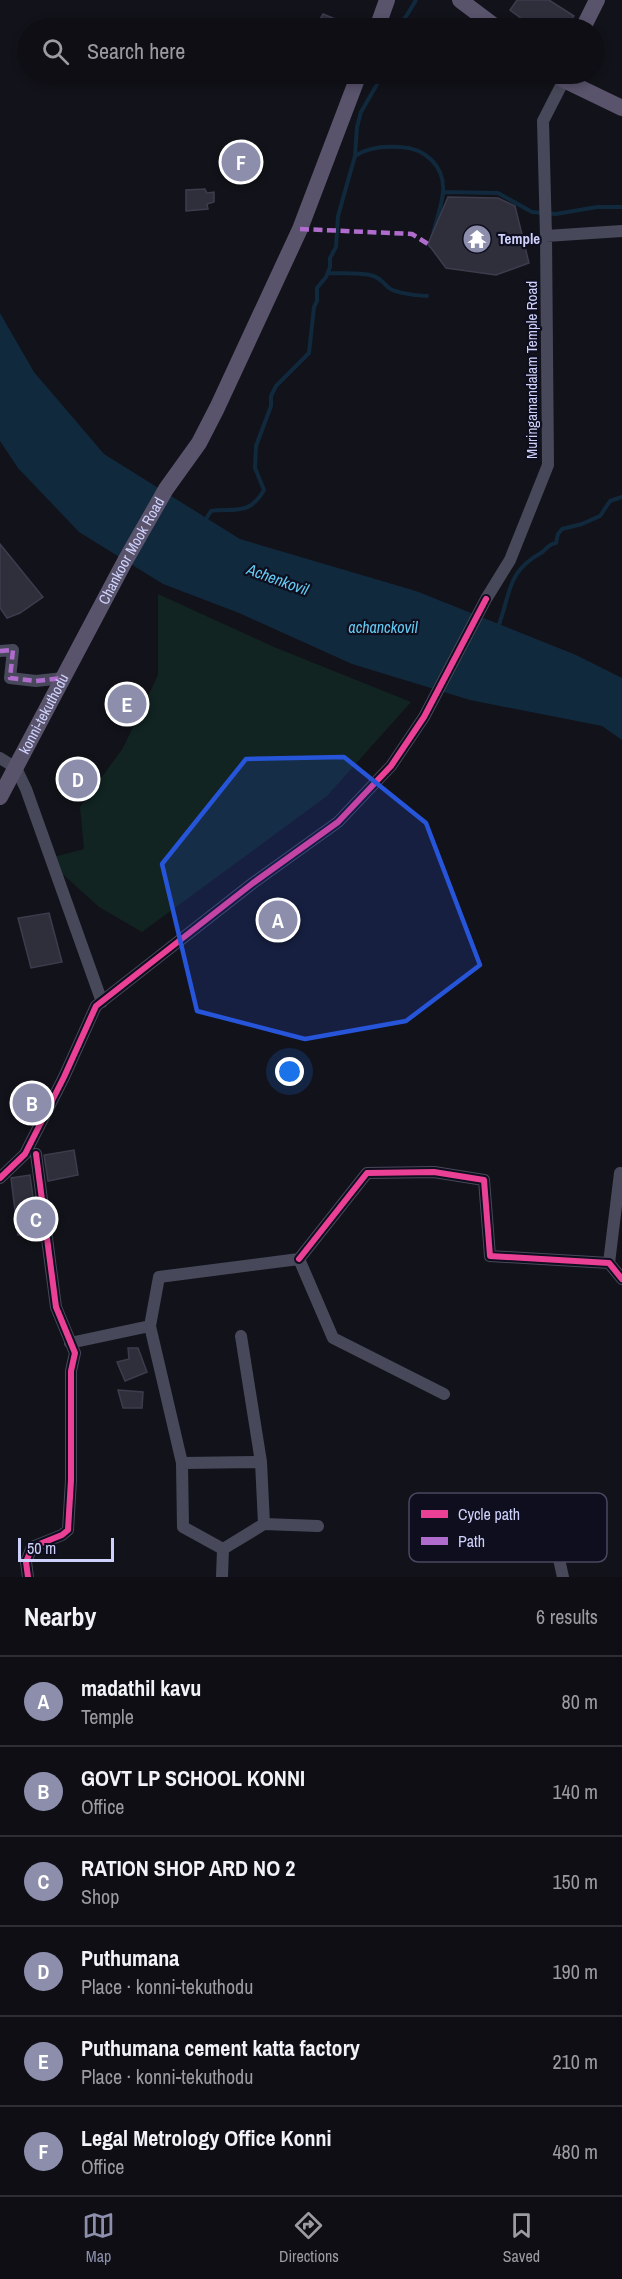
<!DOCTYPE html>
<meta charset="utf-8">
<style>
body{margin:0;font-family:"Archivo Narrow",sans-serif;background:#17171d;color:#f1f3f6}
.scale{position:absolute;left:18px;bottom:15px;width:96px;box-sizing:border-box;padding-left:6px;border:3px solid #ced1fb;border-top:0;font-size:16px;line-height:21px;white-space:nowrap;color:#ced1fb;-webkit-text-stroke:4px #0e0e1e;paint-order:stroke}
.you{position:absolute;left:290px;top:1072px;width:21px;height:21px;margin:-15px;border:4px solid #fff;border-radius:50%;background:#1a73e8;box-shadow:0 0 0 9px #1a73e833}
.badge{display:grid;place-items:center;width:39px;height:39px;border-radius:50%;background:#8c8eac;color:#fff;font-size:20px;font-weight:700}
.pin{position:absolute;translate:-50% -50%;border:3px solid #fff;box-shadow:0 2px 6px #0006}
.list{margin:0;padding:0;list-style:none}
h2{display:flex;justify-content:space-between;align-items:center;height:78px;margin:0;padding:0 24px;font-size:26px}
h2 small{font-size:20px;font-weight:400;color:#9b9ca0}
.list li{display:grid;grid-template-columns:39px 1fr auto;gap:18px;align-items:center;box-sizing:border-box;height:90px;padding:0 24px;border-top:2px solid #2e2e34}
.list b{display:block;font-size:22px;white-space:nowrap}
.list p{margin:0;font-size:20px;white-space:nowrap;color:#9b9ca0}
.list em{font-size:20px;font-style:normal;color:#9b9ca0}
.icon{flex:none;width:33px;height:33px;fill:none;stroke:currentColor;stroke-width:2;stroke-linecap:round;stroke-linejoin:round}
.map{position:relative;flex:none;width:622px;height:1577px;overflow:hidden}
.search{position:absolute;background:#0e0e14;box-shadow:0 3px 9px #0003;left:18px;right:18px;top:18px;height:66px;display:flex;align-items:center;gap:15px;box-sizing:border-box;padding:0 21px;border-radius:33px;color:#9b9ca0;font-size:22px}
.sheet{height:618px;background:#0e0e14}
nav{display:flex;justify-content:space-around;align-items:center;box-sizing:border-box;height:84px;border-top:2px solid #2e2e34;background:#0e0e14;font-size:16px;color:#9b9ca0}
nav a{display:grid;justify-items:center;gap:3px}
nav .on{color:#8c8eac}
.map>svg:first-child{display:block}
</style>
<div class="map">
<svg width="622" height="1577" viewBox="0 0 622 1577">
<rect width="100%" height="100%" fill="#12121a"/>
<path fill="#112421" d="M158 594 274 647 411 702 327 796 142 932 99 907 46 859 84 849 80 807 123 748 158 675Z"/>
<path fill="#10293c" d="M0 313 34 372 104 454 240 539 416 591 576 655 622 678V740L602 726 470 700 352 664 239 613 163 584 79 532 18 468 0 441Z"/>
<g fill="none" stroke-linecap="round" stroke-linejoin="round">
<path stroke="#10293c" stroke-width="4" d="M397 28 407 15 416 0
M355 156 357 127 361 112 383 74
M443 192 498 193 532 212 556 214 597 207H622
M328 273C341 274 356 272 370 275 380 277 383 283 389 288 395 293 420 296 427 296
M204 522 211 511C235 508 249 516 264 490L255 468 256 446 271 406V396L276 386 309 353 314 307 317 301V288L326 277 330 267V258L336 247 338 216 355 156C368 147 385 146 400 147 425 148 445 166 443 192 442 207 433 230 430 246
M498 627C511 594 506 572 541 553 547 549 548 544 556 543L558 534 562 529 582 524 600 516 610 501 622 497"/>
</g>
<path fill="#2f2f3c" stroke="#3c3c4d" stroke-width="1.5" d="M517 0H549L574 16 564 28H534L510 10Z
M323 14 357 28H315Z
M252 147 257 175 231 181 226 149Z
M205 189 207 193 214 192V202L207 204 208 209 186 211V190Z
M448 197 498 198 515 206 529 263 496 275 446 268 428 244Z
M0 544 43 597 20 613 7 618 0 608Z
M128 691 140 701 127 718 113 707Z
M85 761 97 787 69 797 60 771Z
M49 913 62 962 31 968 18 918Z
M74 1150 78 1175 48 1181 44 1155Z
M30 1175 38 1233 18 1235 11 1178Z
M128 1348H138L147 1372 125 1381 117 1362 129 1359Z
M118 1390 143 1392 142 1408H123Z"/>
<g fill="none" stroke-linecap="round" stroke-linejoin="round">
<path stroke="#47495a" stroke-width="12" d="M564 80 543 121 546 236 622 231
M0 651 13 650 10 678 36 681 63 678
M0 758 16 768 26 789 102 1002
M0 1178 25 1154 64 1077 96 1006 253 883 338 822 391 766 424 717 486 599 510 560 548 465 546 236
M299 1259 367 1173 434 1172 484 1180 490 1256 609 1263 622 1279
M609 1263 620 1173
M150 1326 159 1277 299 1259 333 1338 444 1394
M70 1343 150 1326 182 1463 183 1527 223 1549 222 1577
M182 1463 261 1462 241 1336
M264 1524 318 1526
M223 1549 264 1524 261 1462
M557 1550 563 1577
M28 1577 26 1562 32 1547 62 1535 68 1530 71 1480V1371L75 1353 56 1307 36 1154"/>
<g stroke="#59536c" stroke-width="16">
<path d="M460 0 497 28"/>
<path d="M377 28 387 0"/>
<path d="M583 28 597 0"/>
<path d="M555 74 564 80 622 108"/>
<path id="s1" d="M0 797 125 561 166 489 199 443 217 408 300 229 359 74"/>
</g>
<path stroke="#b06ccc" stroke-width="4.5" stroke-dasharray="9 4.5" stroke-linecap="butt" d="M300 229 412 234 428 244
M0 651 13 650 10 678 36 681 63 678"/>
<g stroke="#0e0e1e" stroke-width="10">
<path id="cycleway" d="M0 1178 25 1154 64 1077 96 1006 253 883 338 822 391 766 424 717 486 599
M299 1259 367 1173 434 1172 484 1180 490 1256 609 1263 622 1279
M28 1577 26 1562 32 1547 62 1535 68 1530 71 1480V1371L75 1353 56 1307 36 1154"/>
</g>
<use href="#cycleway" stroke="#ea4096" stroke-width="6"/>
</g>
<path fill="#2655da" fill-opacity="0.2" stroke="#2655da" stroke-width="4.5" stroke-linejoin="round" d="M344 757 426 823 480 965 406 1021 305 1039 197 1011 162 864 246 759Z"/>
<defs>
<g id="temple-disc" transform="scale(1.5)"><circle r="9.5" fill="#8c8eac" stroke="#0e0e1e"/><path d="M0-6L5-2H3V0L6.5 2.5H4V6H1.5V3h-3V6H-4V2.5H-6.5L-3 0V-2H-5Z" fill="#fff"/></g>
</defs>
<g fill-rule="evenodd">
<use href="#temple-disc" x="477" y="239"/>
</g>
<g text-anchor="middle" stroke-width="4.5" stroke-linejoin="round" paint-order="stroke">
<g font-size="15" font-weight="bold" fill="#ced1fb" stroke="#0e0e1e" text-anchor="start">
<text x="498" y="244">Temple</text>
</g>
<g font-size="15" fill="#ced1fb" stroke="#0e0e1e">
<text transform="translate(532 370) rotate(-90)" y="5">Muringamandalam Temple Road</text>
<text dy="5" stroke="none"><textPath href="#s1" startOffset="279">Chankoor Mook Road</textPath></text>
<text dy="5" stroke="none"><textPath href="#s1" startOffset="94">konni-tekuthodu</textPath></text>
</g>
<g font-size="16" font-style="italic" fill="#64cbf3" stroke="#0e0e1e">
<text transform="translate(278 579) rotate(20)" y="6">Achenkovil</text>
<text x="383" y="633">achanckovil</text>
</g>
</g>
<rect x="409" y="1493" width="198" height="69" rx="9" fill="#0e0e1e" stroke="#484860" stroke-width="1.5"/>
<rect x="421" y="1510" width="27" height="8" fill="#ea4096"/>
<rect x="421" y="1537" width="27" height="8" fill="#b06ccc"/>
<g font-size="16" fill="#ced1fb">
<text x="458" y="1520">Cycle path</text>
<text x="458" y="1547">Path</text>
</g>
</svg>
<div class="scale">50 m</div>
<div class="you"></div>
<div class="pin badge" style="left:278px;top:920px">A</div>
<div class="pin badge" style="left:32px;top:1103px">B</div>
<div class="pin badge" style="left:36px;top:1219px">C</div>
<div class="pin badge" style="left:78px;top:779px">D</div>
<div class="pin badge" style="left:127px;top:704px">E</div>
<div class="pin badge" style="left:241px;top:162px">F</div>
<div class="search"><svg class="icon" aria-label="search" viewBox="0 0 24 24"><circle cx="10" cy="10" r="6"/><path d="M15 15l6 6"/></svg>Search here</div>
</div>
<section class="sheet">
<h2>Nearby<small>6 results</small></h2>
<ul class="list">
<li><span class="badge">A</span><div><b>madathil kavu</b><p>Temple</p></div><em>80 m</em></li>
<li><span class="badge">B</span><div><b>GOVT LP SCHOOL KONNI</b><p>Office</p></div><em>140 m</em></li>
<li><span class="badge">C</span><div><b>RATION SHOP ARD NO 2</b><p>Shop</p></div><em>150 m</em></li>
<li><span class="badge">D</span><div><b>Puthumana</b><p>Place · konni-tekuthodu</p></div><em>190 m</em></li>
<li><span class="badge">E</span><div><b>Puthumana cement katta factory</b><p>Place · konni-tekuthodu</p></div><em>210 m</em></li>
<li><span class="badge">F</span><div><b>Legal Metrology Office Konni</b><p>Office</p></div><em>480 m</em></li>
</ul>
</section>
<nav>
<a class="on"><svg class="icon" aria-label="map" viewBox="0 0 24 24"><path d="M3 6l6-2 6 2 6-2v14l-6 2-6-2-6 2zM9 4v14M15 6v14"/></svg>Map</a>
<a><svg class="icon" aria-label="directions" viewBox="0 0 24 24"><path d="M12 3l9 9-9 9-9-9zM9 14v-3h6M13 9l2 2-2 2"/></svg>Directions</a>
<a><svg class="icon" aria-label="saved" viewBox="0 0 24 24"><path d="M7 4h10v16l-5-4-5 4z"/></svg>Saved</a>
</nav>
